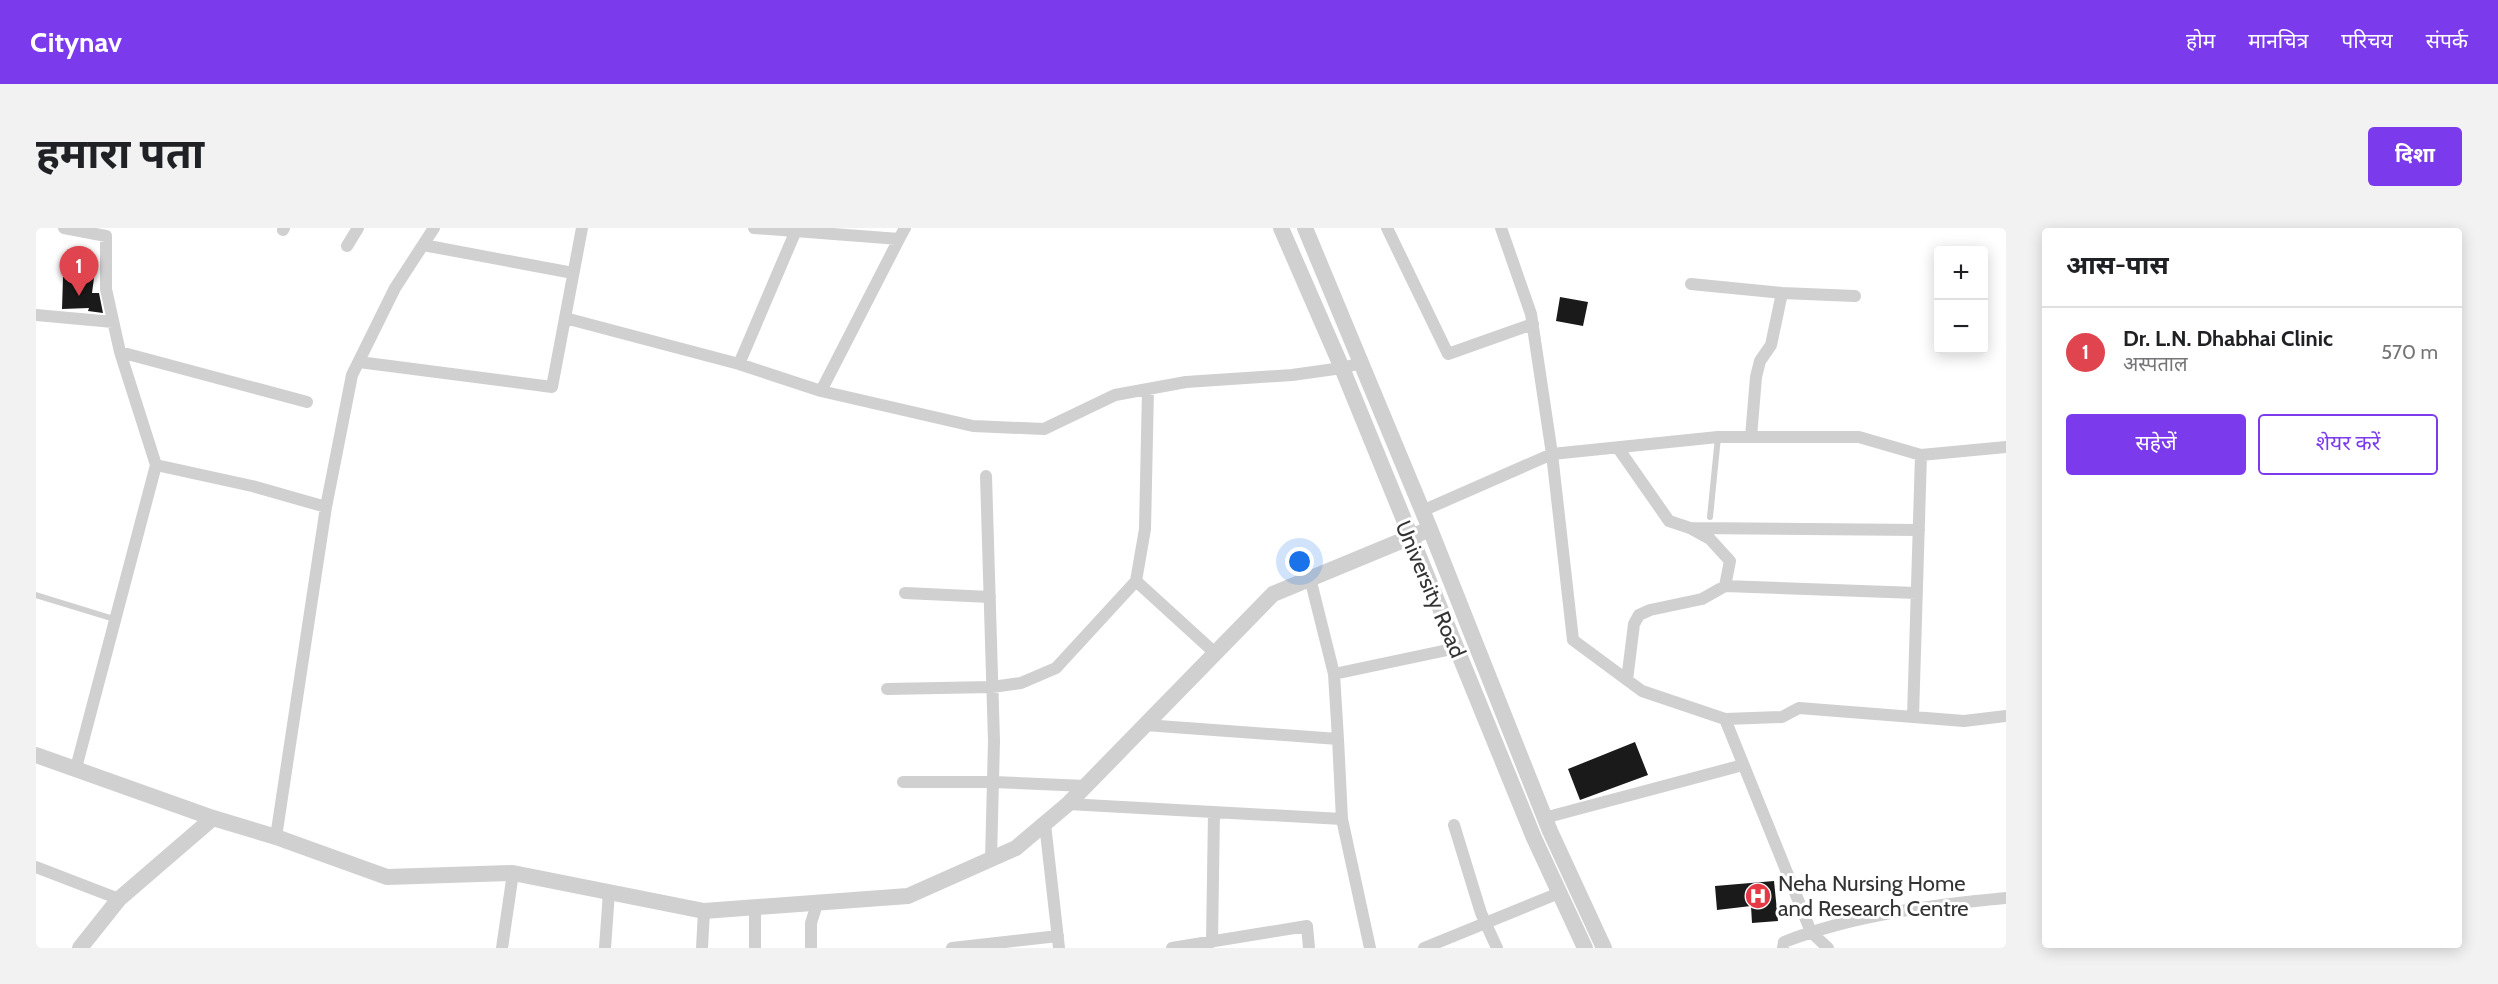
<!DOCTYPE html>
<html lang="hi">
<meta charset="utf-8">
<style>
body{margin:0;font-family:Cabin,"Noto Sans Devanagari",sans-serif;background:#f2f2f2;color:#202124}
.controls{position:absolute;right:18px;top:18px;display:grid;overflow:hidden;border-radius:6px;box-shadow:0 3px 15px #0003}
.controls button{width:54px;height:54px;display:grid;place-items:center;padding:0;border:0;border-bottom:2px solid #e0e0e0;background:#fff;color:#202124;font:30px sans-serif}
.you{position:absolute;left:1264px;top:334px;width:21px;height:21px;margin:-15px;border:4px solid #fff;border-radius:50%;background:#1a73e8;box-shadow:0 0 0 9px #1a73e833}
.badge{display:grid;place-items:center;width:39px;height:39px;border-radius:50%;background:#7c3aed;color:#fff;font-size:20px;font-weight:700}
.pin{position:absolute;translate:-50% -50px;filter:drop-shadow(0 2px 3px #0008)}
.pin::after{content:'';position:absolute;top:32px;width:21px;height:18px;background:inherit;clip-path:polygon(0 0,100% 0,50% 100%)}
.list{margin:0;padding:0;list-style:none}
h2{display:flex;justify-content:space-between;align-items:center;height:78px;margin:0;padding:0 24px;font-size:26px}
h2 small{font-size:20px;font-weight:400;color:#757577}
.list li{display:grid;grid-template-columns:39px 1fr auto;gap:18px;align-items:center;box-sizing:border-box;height:90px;padding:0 24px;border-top:2px solid #e0e0e0}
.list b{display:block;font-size:22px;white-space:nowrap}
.list p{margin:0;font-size:20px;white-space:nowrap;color:#757577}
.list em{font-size:20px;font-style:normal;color:#757577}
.actions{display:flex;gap:12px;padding:18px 24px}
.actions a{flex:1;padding:14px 0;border:2px solid #7c3aed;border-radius:6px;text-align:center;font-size:21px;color:#7c3aed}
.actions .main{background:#7c3aed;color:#fff}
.map{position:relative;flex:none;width:1970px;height:720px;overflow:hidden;border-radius:6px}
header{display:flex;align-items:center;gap:36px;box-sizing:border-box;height:84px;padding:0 30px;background:#7c3aed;color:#fff}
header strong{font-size:28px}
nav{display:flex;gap:33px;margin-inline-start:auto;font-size:21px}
.intro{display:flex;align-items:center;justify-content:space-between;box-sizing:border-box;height:144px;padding:0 36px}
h1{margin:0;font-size:42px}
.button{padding:15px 27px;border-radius:6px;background:#7c3aed;color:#fff;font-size:21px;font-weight:700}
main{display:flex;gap:36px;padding:0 36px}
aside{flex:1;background:#fff;border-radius:6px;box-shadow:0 3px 15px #0003}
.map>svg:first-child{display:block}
</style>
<header>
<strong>Citynav</strong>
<nav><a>होम</a><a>मानचित्र</a><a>परिचय</a><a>संपर्क</a></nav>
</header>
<div class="intro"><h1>हमारा पता</h1><a class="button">दिशा</a></div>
<main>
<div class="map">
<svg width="1970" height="720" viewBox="0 0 1970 720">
<rect width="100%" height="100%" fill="#fff"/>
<path fill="#1a1a1a" d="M27 49 58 50 56 65H63L67 85 52 83 53 80 26 81Z
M1524 69 1552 74 1547 98 1520 93Z
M1599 514 1612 547 1544 572 1532 541Z
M1738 653 1742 693 1716 695 1715 678 1681 682 1679 658Z"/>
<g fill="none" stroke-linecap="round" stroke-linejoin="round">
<path stroke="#d0d0d0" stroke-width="6" d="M1674 289 1682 209
M0 367 78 391"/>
<path stroke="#d0d0d0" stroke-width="12" d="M28 0 70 8V61L84 124 120 237 40 540
M718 0 863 11 869 0
M1351 0 1412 126 1497 96
M1465 0 1495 86 1516 226 1682 209H1823L1885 227 1970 219
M247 2 248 0
M387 17 537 45
M311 18 322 0
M1655 56 1746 65 1819 68
M0 87 77 94
M529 90 703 136 785 163 863 11
M84 124 271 174
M323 134 516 159 546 0
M703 136 761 0
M785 163 937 198 1008 201 1079 167 1150 154 1256 147 1306 140 1325 135
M1715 209 1720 149 1724 133 1735 117 1746 65
M1582 220 1633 293 1654 300 1674 311 1694 333 1689 358 1666 371 1614 382 1603 387 1598 396 1591 452
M120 237 216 258 290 279
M950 248 958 513 955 632
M1386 283 1516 226 1537 412 1606 463 1689 491 1775 704 1792 720
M1655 300 1883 302
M1274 350 1298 446 1302 511
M1100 353 1179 425
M1689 358 1881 365
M869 365 954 369
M1298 446 1421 420
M851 461 956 459 985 455 1020 440 1100 353 1109 301 1112 161
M1877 489 1885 227
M1689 491 1746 489 1763 480 1928 493 1970 488
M867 554H957L1050 558
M1032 576 1306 591 1302 511 1109 497
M1508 590 1707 537
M1306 591 1334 720
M1009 596 1023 720
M1418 597 1445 685 1461 720
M240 609 290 279 316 147 359 60 398 0
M0 639 83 671
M719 678V720
M1176 714 1178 584
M466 720 477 645
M569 720 573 664
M666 720 668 683
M775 720V695L782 673
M916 720 1022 708
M1136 720 1271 698 1273 720
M1388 720 1523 665
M1747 720 1748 714C1817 687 1896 677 1970 670"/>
<path stroke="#d0d0d0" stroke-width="16" d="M1245 0 1306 140 1498 610 1549 720
M1269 0 1394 301 1514 603 1568 720
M0 527 177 590 240 609 351 649 477 645 668 683 872 668 980 620 1032 576 1237 366 1394 301
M44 720 83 671 177 590"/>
</g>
<defs>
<g id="hospital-disc" transform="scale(1.35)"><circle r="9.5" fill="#e63946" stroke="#fff"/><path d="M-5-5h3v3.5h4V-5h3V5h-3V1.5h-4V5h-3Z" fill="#fff"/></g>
</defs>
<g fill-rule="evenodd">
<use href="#hospital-disc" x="1722" y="668"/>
</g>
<g text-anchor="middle" stroke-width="6" stroke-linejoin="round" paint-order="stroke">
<g font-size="22" fill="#333" stroke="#fff">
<text transform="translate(1395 361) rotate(67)" y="8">University Road</text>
</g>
<g font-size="22" fill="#333" stroke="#fff" text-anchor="start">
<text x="1742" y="663">Neha Nursing Home<tspan x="1742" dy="25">and Research Centre</tspan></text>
</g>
</g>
</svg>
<div class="controls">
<button>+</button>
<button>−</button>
</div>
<div class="you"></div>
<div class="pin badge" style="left:43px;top:68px;background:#e0444e">1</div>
</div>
<aside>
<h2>आस-पास<small></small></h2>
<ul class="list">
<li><span class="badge" style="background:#e0444e">1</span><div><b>Dr. L.N. Dhabhai Clinic</b><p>अस्पताल</p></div><em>570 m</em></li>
</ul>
<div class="actions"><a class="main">सहेजें</a><a>शेयर करें</a></div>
</aside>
</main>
